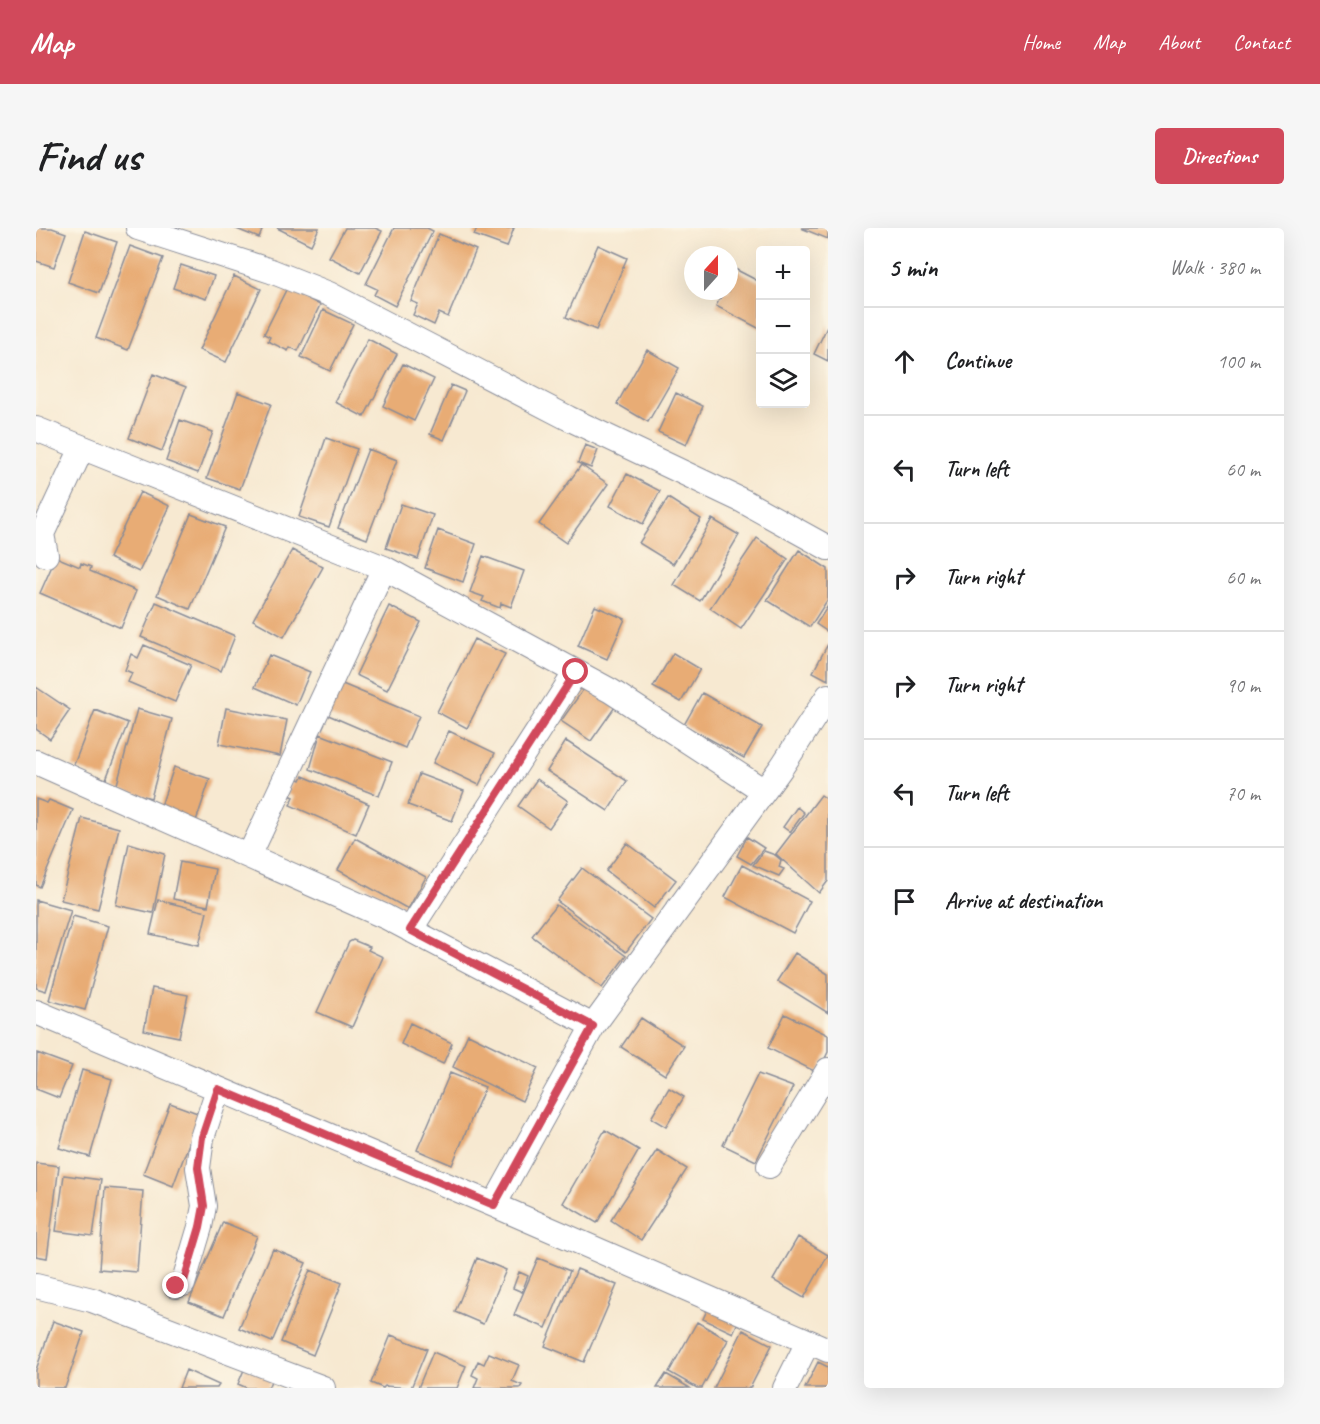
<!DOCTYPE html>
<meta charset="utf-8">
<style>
body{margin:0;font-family:Caveat,sans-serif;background:#f6f6f6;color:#202124}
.controls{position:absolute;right:18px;top:18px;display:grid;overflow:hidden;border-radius:6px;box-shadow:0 6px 24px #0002}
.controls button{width:54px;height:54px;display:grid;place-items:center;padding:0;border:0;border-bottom:2px solid #e0e0e0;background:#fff;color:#202124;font:30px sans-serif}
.compass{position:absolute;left:648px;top:18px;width:54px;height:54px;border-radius:50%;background:#fff;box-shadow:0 6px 24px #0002;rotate:21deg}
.stop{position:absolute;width:18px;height:18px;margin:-14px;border:4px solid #d1495b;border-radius:50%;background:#fff}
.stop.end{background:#d1495b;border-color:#fff;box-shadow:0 2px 6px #0008}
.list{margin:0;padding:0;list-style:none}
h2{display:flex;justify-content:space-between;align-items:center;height:78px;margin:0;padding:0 24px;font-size:26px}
h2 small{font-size:20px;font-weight:400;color:#757577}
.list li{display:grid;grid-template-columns:39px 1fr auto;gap:18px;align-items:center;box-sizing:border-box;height:108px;padding:0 24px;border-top:2px solid #e0e0e0}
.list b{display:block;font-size:22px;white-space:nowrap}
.list em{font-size:20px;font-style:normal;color:#757577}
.icon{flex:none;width:33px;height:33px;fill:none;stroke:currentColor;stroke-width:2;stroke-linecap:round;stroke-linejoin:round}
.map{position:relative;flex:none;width:792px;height:1160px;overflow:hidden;border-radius:6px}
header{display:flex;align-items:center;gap:36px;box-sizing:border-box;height:84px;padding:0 30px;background:#d1495b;color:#fff}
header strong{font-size:28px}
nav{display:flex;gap:33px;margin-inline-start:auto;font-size:21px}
.intro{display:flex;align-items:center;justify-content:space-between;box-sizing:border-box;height:144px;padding:0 36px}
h1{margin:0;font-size:42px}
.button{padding:15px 27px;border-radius:6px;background:#d1495b;color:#fff;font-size:21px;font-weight:700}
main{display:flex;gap:36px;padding:0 36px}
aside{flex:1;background:#fff;border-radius:6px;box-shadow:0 6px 24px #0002}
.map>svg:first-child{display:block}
</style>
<header>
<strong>Map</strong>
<nav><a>Home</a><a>Map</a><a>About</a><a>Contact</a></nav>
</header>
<div class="intro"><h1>Find us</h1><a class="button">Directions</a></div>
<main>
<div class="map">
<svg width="792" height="1160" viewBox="0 0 792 1160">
<rect width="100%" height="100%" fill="#fcf5e5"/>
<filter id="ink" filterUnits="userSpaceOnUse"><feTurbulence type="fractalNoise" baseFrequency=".0167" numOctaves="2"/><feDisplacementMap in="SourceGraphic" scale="12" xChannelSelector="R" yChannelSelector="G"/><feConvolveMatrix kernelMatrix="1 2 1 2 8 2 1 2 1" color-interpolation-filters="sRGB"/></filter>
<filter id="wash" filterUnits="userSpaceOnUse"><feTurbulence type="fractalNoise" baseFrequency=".008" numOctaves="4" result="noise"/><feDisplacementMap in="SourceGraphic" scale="24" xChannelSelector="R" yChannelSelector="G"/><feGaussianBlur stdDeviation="1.35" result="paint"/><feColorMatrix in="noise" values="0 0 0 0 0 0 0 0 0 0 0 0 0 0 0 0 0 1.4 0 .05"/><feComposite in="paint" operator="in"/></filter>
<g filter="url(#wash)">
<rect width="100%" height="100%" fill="#f7e9d1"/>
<g id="blocks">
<path fill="#e8ac75" d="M0 0H16L30 5 18 39 0 33Z
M198 0H227L223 10Z
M241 0H283L275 17Z
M309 0H339L346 3 324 45 293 29Z
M358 0H391L397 3 359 78 338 67 341 61 330 56Z
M441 0H478L471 19 438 7Z
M765 0H792V11Z
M49 3 81 14 63 65 32 54Z
M403 6 440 22 412 89 403 85 398 97 377 87 382 76 375 73Z
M562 17 591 30 560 102 530 89Z
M94 18 127 30 92 122 60 110Z
M145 37 178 48 170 71 137 60Z
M699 41 724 54V101L680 78 688 63H693V54Z
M198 48 225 61 190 134 163 122Z
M251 60 284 77 262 123 254 119 252 123 232 113 234 109 228 106Z
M287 82 317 96 294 143 265 129Z
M792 97V133L778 126Z
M332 111 361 126 328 189 299 174Z
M611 122 643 140 612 194 581 176Z
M367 136 398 151 378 193 347 178Z
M117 146 150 159 126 223 93 210Z
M415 157 429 163 408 212 394 206Z
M202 164 235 176 204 261 171 250Z
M640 165 667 178 650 217 622 204Z
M144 192 177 204 162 245 130 233Z
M290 210 321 221 293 299 263 289Z
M549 217 562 222 555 240 542 235Z
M332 221 361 232 331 311 302 300Z
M545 237 572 256 530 315 503 296Z
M591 246 624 263 607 296 574 278Z
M104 264 134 278 103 344 73 330Z
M632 270 665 291 637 336 603 315Z
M365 276 397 287 382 331 350 320Z
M155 286 189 299 154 381 121 367Z
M676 291 703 307 664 373 638 357Z
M402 302 440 316 427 354 389 340Z
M721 310 752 331 705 401 674 380Z
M256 322 287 339 248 409 217 392Z
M763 322 792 341V371L774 399 731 372Z
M447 328 488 343 475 379 465 375 464 380 446 373 448 369 434 364Z
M20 329 44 339 45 335 55 339 54 343 100 363 85 400 4 365Z
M120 374 199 408 185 443 105 409Z
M353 378 385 394 351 462 320 447Z
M559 378 589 391 571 431 542 418Z
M792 378V404L780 396Z
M438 411 469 426 431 500 401 484Z
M792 416V452L777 444Z
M108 417 155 437 139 474 92 454 96 445 89 442 95 426 102 430Z
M637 425 664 441 645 474 617 459Z
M233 427 274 444 260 477 219 459Z
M304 455 383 488 369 520 290 486Z
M0 459 34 482 14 511 0 501Z
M549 459 579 479 555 513 525 493Z
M666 465 726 499 708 530 648 497Z
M190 480 251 492 244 528 183 516Z
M101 481 136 491 115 570 80 560Z
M59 482 92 495 70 551 37 539Z
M413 503 459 525 443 557 397 535Z
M284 506 356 534 343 568 274 541Z
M530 513 591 553 572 583 511 543Z
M138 539 174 551 156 605 120 593Z
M383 546 428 563 416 593 372 577Z
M267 548 333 576 320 606 254 577 258 569 251 566 259 549 265 552Z
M501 551 532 573 513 600 482 578Z
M785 567 792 572V653L783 665 740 626Z
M0 571 11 575 13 572 37 582 4 659 0 657Z
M761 579 768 585 754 604 747 599Z
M46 590 83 600 62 681 25 672Z
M711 609 728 620 715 636 701 628Z
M319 610 390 649 372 681 302 642Z
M93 615 129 626 117 685 80 677Z
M591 615 640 652 618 680 570 643Z
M728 623 739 627 745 632 743 639 748 641 743 648 717 637Z
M144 634 179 641 172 678 137 671Z
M706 637 774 673 757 705 689 669Z
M546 640 615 691 590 724 521 673Z
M0 672 35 682 10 763 0 760Z
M122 672 171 684 163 717 114 706Z
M520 677 590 728 566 760 496 708Z
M37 688 72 698 49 782 13 772Z
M317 712 334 719 332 722 347 729 316 799 281 784 313 714Z
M759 725 792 746V785L741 753Z
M116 760 152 767 143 809 108 802Z
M749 786 792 807V824L782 845 732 820Z
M605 790 648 818 629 847 585 819Z
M374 795 416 815 407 836 365 816Z
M432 806 502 840 486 873 417 839Z
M1 825 36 838 23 870 0 861Z
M46 842 76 851 54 929 23 920Z
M414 845 449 859 416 937 381 922Z
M722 846 757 859 720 933 687 917Z
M633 860 648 869 630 899 615 890Z
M134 875 164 886 137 958 107 946Z
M569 902 603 922 561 995 527 975Z
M621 922 651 941 605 1012 575 992Z
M0 935 23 938 11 1030 0 1028Z
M28 947 65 952 57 1008 20 1003Z
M69 960 107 963 101 1044 63 1041Z
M187 994 221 1008 188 1088 153 1074Z
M762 1009 792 1027 768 1070 737 1052Z
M237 1021 270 1035 236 1114 203 1100Z
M441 1030 470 1042 447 1096 419 1084Z
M502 1030 534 1043 510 1100 478 1087Z
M541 1041 581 1057 548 1134 509 1118Z
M274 1042 306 1055 277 1127 245 1114Z
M483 1044 492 1048 486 1064 477 1060Z
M672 1080 702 1094 697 1105 667 1091Z
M17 1093 48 1104 29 1160H0V1142Z
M661 1094 692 1112 666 1160H661L633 1144Z
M707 1102 736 1117 714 1160H678Z
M355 1107 391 1121 375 1160 349 1158 347 1160 335 1155Z
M397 1124 430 1138 421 1160H382Z
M453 1125 483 1137 476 1153 486 1157 484 1160H438L442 1150 436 1147 442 1133 448 1136Z
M782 1134 792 1139V1160H769Z
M210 1137 237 1148 232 1160H211L202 1156Z
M150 1142 183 1157 181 1160H143Z
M630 1146 654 1160H621Z"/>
</g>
</g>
<g filter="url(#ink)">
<use href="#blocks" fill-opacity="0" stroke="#898c98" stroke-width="1.5"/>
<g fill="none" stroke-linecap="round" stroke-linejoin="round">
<g stroke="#898c98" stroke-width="26">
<path id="street" d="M102 0 235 43 293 66 532 190 707 273 792 320
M0 201 348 340 575 463 728 563
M10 327 6 306 46 220
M0 534 350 689 557 798
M213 628 348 340
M374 702 540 444
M0 784 458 977 792 1122
M733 938 792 842
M458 977 557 798 745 540 792 468
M0 1058 56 1072 287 1160
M140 1058 147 1056 164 999 168 978 162 940 166 910 182 861
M749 1160 772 1114"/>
</g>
<use href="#street" stroke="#fff" stroke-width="24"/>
</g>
</g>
<g fill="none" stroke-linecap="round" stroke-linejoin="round" filter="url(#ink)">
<path stroke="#d1495b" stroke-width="8" d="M140 1058 147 1056 164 999 168 978 162 939 166 909 182 861 458 977 557 798 374 702 540 444"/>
</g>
</svg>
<div class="controls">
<button>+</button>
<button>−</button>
<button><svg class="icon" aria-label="layers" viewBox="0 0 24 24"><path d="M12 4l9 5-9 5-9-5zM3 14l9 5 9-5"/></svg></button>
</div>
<svg class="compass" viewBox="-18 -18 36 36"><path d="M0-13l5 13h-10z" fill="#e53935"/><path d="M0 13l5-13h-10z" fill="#757577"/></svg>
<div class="stop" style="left:540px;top:444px"></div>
<div class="stop end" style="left:140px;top:1058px"></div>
</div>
<aside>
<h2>5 min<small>Walk · 380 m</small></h2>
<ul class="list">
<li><svg class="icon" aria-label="ahead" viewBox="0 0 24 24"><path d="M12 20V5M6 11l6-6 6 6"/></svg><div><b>Continue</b></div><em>100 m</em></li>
<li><svg class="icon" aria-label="left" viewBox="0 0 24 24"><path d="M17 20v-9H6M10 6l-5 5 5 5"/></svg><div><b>Turn left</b></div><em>60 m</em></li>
<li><svg class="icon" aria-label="right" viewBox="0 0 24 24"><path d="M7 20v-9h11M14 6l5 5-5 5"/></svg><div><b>Turn right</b></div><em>60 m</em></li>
<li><svg class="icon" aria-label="right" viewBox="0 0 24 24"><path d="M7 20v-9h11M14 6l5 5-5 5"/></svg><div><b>Turn right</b></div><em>90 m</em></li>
<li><svg class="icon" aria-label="left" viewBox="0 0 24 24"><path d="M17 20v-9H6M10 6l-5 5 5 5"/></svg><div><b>Turn left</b></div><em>70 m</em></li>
<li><svg class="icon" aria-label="arrive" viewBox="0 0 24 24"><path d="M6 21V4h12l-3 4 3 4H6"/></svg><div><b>Arrive at destination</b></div></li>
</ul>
</aside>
</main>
